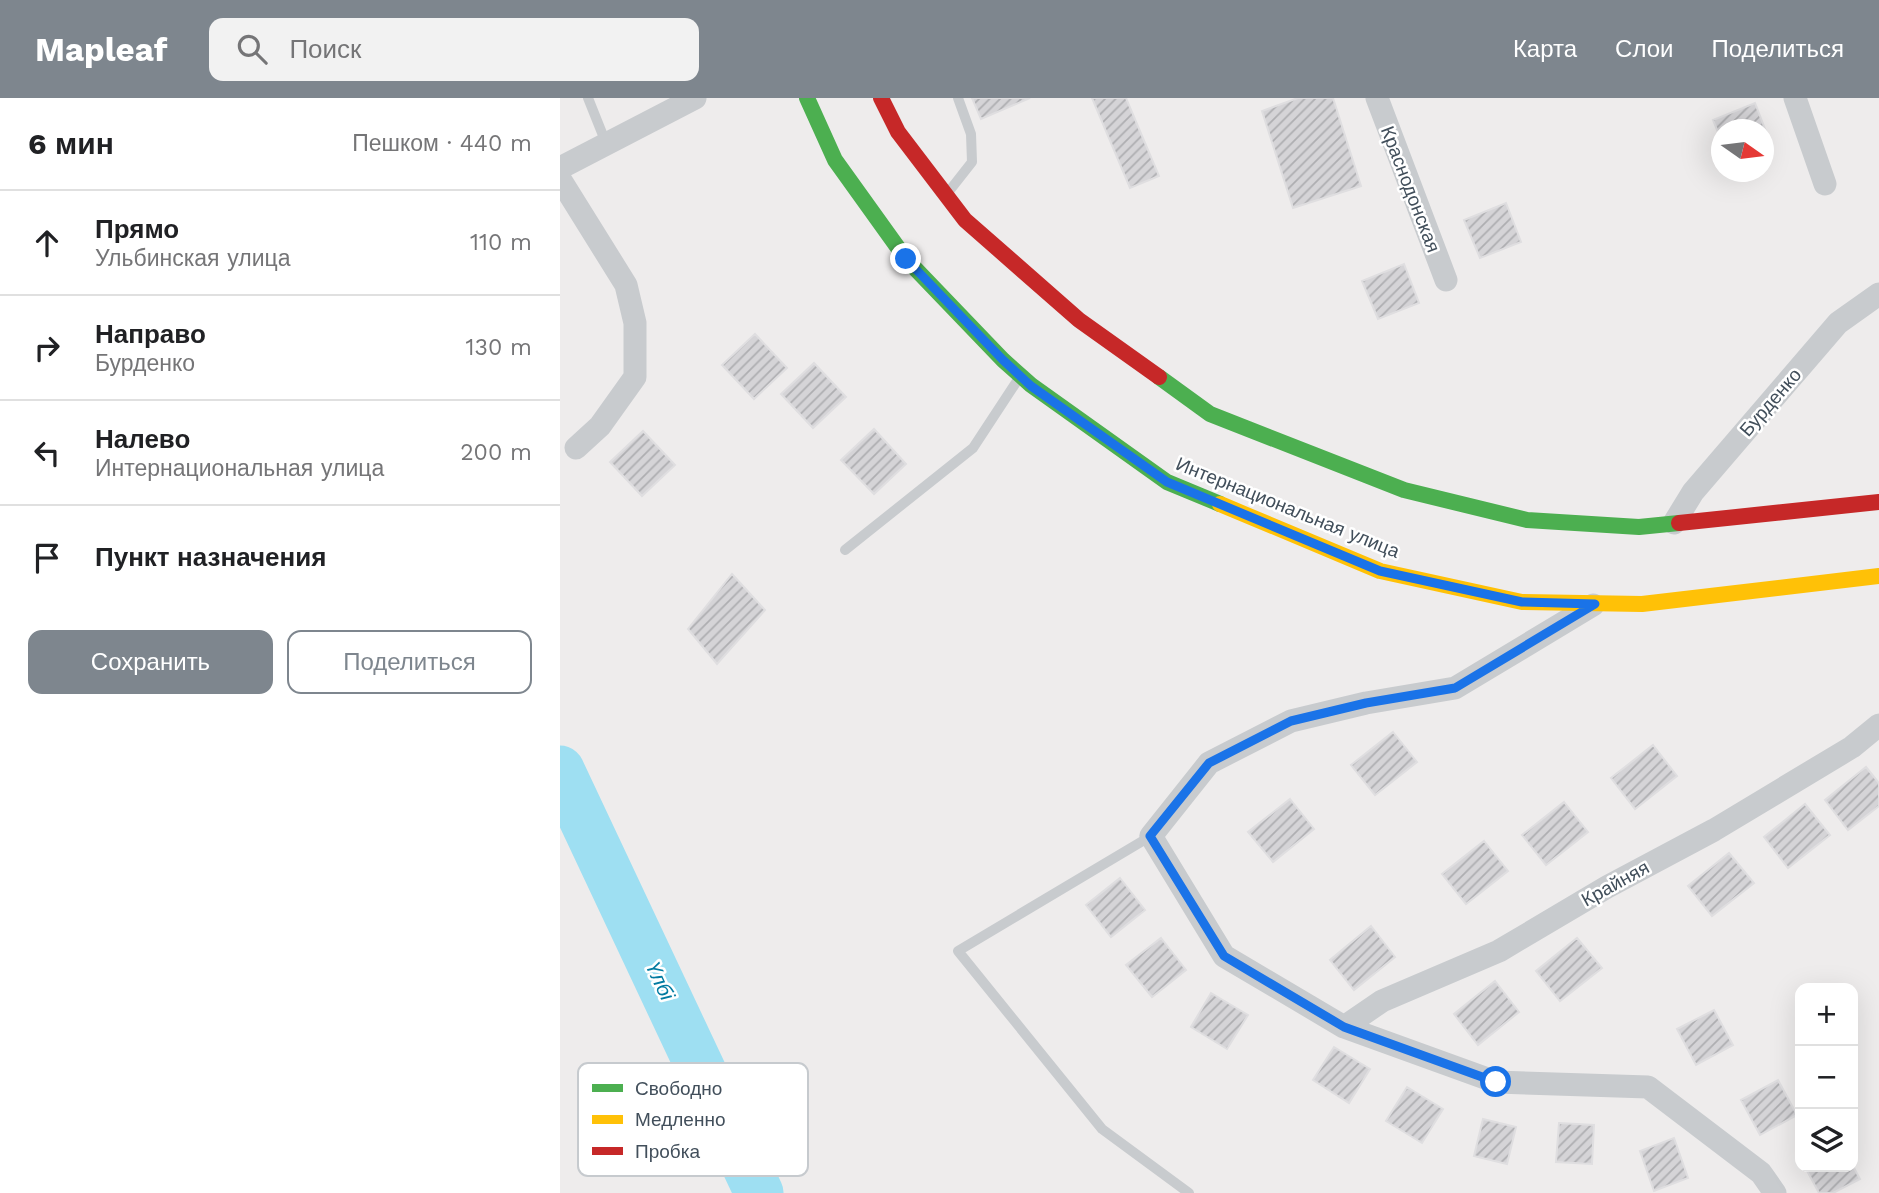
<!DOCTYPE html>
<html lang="ru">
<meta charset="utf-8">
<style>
body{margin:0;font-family:"Work Sans",sans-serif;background:#f2f2f2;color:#202124}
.controls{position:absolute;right:21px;bottom:21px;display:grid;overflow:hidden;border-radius:14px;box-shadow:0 7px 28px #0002}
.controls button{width:63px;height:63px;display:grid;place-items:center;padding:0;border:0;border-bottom:2px solid #e0e0e0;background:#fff;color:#202124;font:35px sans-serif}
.compass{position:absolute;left:1151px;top:21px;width:63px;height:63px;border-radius:50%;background:#fff;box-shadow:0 7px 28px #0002;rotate:104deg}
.stop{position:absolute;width:21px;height:21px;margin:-16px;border:5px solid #1a73e8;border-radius:50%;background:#fff}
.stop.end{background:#1a73e8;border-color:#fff;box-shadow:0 2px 7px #0008}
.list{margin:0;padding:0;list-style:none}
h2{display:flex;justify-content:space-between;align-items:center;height:91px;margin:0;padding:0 28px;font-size:30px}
h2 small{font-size:23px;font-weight:400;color:#757577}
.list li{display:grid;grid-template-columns:46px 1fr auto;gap:21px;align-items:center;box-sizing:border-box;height:105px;padding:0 28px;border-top:2px solid #e0e0e0}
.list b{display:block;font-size:26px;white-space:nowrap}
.list p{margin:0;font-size:23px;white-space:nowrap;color:#757577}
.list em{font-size:23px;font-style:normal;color:#757577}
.actions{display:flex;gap:14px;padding:21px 28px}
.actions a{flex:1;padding:16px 0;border:2px solid #7e868e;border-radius:14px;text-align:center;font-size:24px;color:#7e868e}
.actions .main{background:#7e868e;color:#fff}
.icon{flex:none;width:38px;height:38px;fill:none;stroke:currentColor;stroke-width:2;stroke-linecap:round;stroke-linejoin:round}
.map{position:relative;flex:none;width:1319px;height:1095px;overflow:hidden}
header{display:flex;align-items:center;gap:42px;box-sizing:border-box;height:98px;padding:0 35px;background:#7e868e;color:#fff}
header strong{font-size:33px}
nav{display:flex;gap:38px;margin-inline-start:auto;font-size:24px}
.search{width:490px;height:63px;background:#f2f2f2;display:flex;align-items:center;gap:18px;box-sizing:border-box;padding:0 24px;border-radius:14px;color:#757577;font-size:26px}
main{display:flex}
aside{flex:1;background:#fff}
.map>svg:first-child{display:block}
</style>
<header>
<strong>Mapleaf</strong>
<div class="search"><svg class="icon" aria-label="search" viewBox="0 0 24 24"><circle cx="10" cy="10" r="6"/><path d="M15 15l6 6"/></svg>Поиск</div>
<nav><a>Карта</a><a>Слои</a><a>Поделиться</a></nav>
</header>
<main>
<aside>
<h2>6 мин<small>Пешком · 440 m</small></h2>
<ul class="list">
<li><svg class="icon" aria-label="ahead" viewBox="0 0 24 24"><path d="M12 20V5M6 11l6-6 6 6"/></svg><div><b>Прямо</b><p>Ульбинская улица</p></div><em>110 m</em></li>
<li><svg class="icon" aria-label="right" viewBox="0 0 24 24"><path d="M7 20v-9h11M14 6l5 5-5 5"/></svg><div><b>Направо</b><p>Бурденко</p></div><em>130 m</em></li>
<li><svg class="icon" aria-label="left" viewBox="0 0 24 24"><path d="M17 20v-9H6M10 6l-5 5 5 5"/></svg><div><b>Налево</b><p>Интернациональная улица</p></div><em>200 m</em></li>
<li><svg class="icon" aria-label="arrive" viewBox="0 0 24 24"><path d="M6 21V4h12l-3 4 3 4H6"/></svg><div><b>Пункт назначения</b></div></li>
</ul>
<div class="actions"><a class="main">Сохранить</a><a>Поделиться</a></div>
</aside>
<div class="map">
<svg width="1319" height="1095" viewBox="0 0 1319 1095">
<defs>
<pattern id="building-hatch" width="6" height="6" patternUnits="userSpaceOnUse" patternTransform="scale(1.75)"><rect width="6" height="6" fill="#d5d4d7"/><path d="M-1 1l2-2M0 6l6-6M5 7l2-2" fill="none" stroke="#aeaeb1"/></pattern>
</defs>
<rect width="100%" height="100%" fill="#eeecec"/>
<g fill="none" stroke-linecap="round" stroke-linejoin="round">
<path stroke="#9edff2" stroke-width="49" d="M0 672 199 1095"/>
</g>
<path fill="url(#building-hatch)" stroke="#dfdee0" stroke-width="2" d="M412 0H470L421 21Z
M532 0H566L599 78 570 90Z
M738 0H773L801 88 733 110 702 13Z
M1195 5 1210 44 1204 46V32H1162V44L1153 22Z
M946 105 961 144 920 160 904 122Z
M844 166 859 205 818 221 802 183Z
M195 236 227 270 194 301 162 267Z
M254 265 286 299 253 330 221 296Z
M314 331 346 366 314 396 281 362Z
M83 333 115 367 82 398 50 364Z
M172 476 205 512 157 566 128 531Z
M833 634 857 664 815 697 791 667Z
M1093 647 1117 678 1075 711 1051 680Z
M1306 669 1319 685V708L1288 732 1265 702Z
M730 701 754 731 713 764 688 734Z
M1004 704 1028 734 986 767 962 737Z
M1245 706 1270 737 1228 770 1204 739Z
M924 743 948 773 906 806 882 776Z
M1169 755 1194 785 1152 818 1128 788Z
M560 780 585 812 551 839 526 807Z
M811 828 835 859 794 892 770 862Z
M601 840 626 872 592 899 566 867Z
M1017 840 1042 870 1000 903 976 873Z
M935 883 959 914 918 947 894 916Z
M651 895 688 917 667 951 631 929Z
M1154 912 1173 947 1136 967 1117 931Z
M774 949 810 971 789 1005 753 982Z
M1218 982 1237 1017 1200 1037 1181 1002Z
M847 989 883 1011 862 1045 826 1023Z
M923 1021 956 1029 947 1066 914 1058Z
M999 1025 1034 1027 1032 1066 996 1064Z
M1114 1040 1128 1080 1094 1093 1080 1053Z
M1293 1068 1300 1081 1273 1095H1259L1245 1069Z"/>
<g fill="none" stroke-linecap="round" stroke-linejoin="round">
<path stroke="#c8cbce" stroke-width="10" d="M28 0 46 45
M390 92 412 64 411 36 398 0
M285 452 413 350 457 283
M591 738 398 853 542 1031 629 1095"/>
<path stroke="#c8cbce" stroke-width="23" d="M817 0 886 182
M1235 0 1265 86
M0 70 135 0
M0 81 66 187 75 225V279L40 328 16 350
M1114 425 1133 394 1278 225 1319 196
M1033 507 895 590 806 605 731 623 649 665 591 738 664 858 784 929 936 984 1088 989 1201 1075 1215 1095
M784 929 822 903 939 853 1047 789 1154 732 1292 649 1319 627"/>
<path stroke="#4caf50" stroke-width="16" d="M247 0 275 62 346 161 443 262 471 287 607 384 660 406
M599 279 650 316 844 392 967 422 1079 429 1119 425"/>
<path stroke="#ffc107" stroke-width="16" d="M660 406 820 473 962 504 1082 506 1319 478"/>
<path stroke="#c62828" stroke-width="16" d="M321 0 338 34 405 122 519 222 599 279
M1119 425 1319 404"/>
</g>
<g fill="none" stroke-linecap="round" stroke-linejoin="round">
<path stroke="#1a73e8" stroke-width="9" d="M346 161 443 262 471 288 607 384 820 473 962 504 1035 506 895 590 806 605 731 623 649 665 590 738 664 858 784 929 936 984"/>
</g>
<g text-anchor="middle" stroke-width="5" stroke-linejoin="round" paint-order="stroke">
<g font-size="19" fill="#424f5b" stroke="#fff">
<text transform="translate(851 91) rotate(69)" y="7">Краснодонская</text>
<text transform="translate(1210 304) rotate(-49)" y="7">Бурденко</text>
<text transform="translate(728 409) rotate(22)" y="7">Интернациональная улица</text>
<text transform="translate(1055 785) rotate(-29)" y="7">Крайняя</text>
</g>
<g font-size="21" font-style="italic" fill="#027ba1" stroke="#fff">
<text transform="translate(100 883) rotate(65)" y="7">Үлбі</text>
</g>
</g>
<rect x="18" y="965" width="230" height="113" rx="10" fill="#fff" stroke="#c6cace" stroke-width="2"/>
<rect x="32" y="986" width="31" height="8" fill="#4caf50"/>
<rect x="32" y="1017" width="31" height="9" fill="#ffc107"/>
<rect x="32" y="1049" width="31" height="8" fill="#c62828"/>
<g font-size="19" fill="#424f5b">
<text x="75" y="997">Свободно</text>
<text x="75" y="1028">Медленно</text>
<text x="75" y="1060">Пробка</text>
</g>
</svg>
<div class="controls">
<button>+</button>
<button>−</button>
<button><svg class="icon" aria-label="layers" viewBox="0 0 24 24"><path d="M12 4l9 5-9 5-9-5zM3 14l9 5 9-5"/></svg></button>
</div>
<svg class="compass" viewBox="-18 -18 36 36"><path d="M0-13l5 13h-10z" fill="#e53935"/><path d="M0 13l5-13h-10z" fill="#757577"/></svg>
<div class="stop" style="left:936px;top:984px"></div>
<div class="stop end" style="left:346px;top:161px"></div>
</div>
</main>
